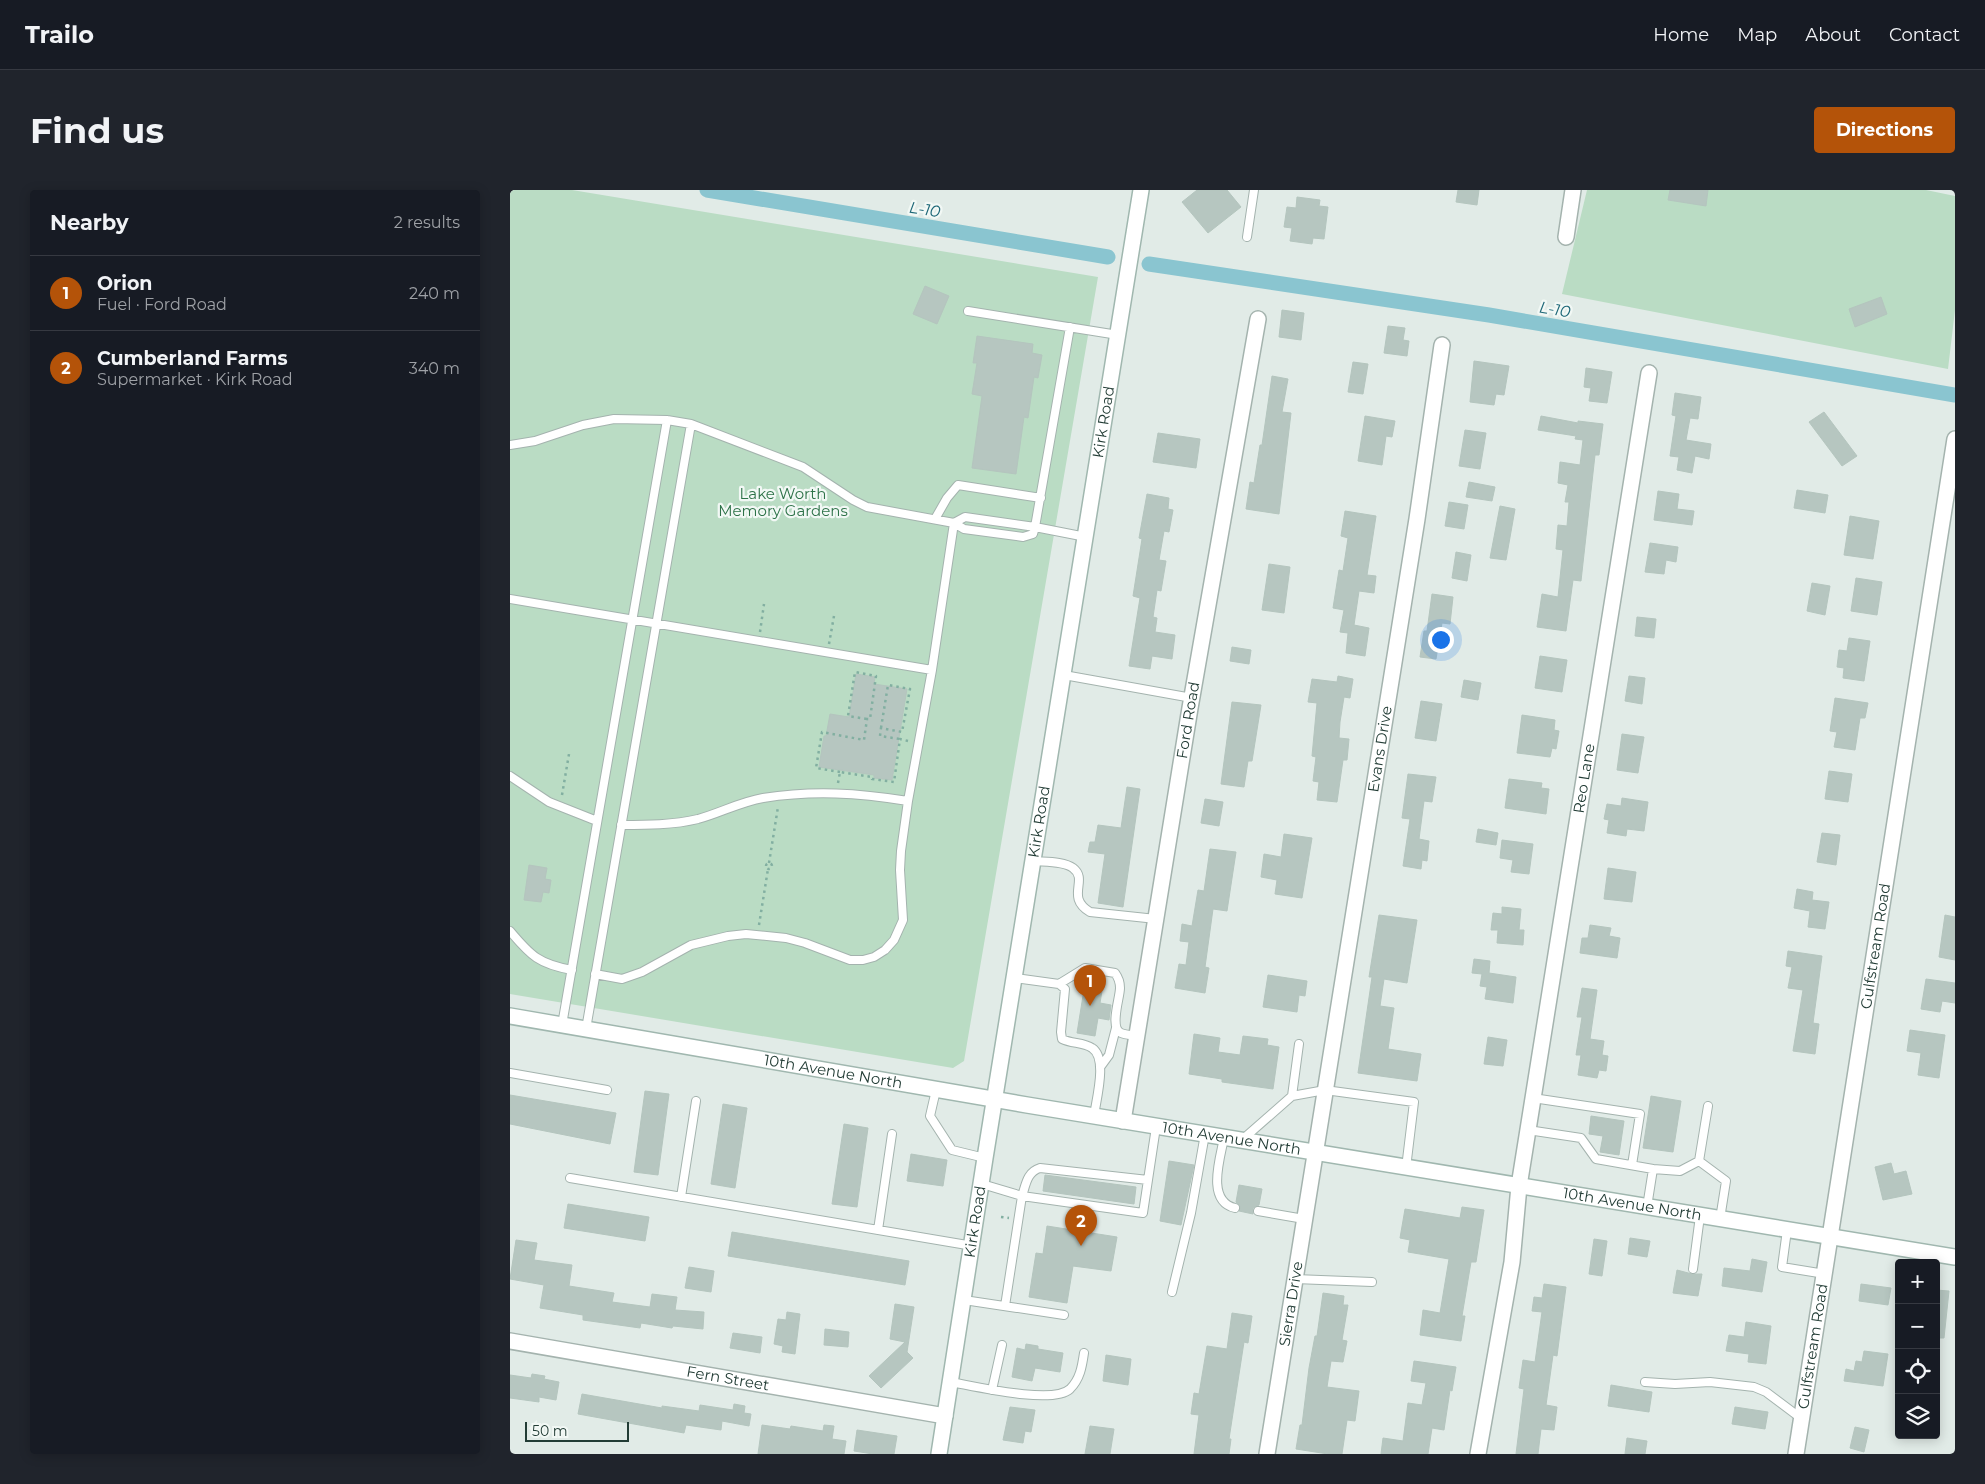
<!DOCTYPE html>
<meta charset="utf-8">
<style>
body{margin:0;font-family:Montserrat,sans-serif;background:#20242c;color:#f1f3f6}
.controls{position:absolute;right:15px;bottom:15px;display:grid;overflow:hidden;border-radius:5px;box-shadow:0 2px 12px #0003}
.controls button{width:45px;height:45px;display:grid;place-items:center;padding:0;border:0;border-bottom:1px solid #363941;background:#171b24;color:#f1f3f6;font:25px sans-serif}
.scale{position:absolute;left:15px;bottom:12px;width:104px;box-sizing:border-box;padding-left:5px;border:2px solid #223c35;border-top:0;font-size:14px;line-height:18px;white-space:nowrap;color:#223c35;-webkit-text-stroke:4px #f2f8f5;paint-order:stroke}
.you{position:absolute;left:930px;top:449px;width:18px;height:18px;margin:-12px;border:4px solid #fff;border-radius:50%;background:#1a73e8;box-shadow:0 0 0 8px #1a73e833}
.badge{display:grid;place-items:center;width:32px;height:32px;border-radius:50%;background:#b45309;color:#fff;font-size:16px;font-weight:700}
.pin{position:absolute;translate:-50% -41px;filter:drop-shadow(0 1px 2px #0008)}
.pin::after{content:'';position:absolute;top:26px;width:18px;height:15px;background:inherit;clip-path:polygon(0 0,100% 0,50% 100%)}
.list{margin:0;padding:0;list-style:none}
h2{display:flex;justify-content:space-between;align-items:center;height:65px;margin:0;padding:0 20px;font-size:21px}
h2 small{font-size:16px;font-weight:400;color:#9ea1a6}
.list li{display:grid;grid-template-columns:32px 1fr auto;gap:15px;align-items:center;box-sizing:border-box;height:75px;padding:0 20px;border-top:1px solid #363941}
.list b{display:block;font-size:19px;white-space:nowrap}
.list p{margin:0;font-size:16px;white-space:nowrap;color:#9ea1a6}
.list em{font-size:16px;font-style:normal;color:#9ea1a6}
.icon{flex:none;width:28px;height:28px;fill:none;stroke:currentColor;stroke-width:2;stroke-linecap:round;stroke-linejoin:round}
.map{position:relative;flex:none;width:1445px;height:1264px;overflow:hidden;border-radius:5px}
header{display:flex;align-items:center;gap:30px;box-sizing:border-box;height:70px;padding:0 25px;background:#171b24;border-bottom:1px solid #363941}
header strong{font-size:24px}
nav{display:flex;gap:28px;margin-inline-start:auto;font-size:18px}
.intro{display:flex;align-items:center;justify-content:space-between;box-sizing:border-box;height:120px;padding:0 30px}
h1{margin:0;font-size:35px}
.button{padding:12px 22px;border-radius:5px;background:#b45309;color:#fff;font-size:18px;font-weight:700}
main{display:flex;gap:30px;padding:0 30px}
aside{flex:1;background:#171b24;border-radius:5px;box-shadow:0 2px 12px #0003}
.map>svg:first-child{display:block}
</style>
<header>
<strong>Trailo</strong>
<nav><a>Home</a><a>Map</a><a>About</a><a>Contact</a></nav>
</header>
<div class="intro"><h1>Find us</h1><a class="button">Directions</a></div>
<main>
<aside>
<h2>Nearby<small>2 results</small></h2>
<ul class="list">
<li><span class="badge">1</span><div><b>Orion</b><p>Fuel · Ford Road</p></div><em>240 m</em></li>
<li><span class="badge">2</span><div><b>Cumberland Farms</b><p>Supermarket · Kirk Road</p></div><em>340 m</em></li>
</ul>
</aside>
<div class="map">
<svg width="1445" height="1264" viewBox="0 0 1445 1264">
<rect width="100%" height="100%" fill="#e1ebe7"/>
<path fill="#badcc4" d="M0 0H62L588 87 454 871 443 878 0 804Z
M1077 0H1416L1445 6V120L1438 179 1052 104Z"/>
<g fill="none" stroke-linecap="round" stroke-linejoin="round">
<path stroke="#8ac5d0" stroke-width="15" d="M197 0 598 67
M639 74 979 125 1445 205"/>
</g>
<path fill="#b6c6c0" stroke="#b4c5be" d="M687 0H717L731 17 698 43 672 12Z
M948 0H969L967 15 946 12Z
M1160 0H1198L1196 16 1158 10Z
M787 7 810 10 809 16 818 17 814 49 803 48 802 54 780 51 782 38 774 37 777 17 786 18Z
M415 96 439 106 427 134 403 124Z
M1371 107 1377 124 1345 137 1339 119Z
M772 120 794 123 791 150 769 147Z
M878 136 895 138 893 150 899 151 897 166 874 163Z
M467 146 523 154 522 163 532 165 528 188 524 187 518 228 514 227 506 284 462 278 472 206 462 204 467 173H463Z
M964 171 999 176 994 205 986 204 984 215 960 212Z
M843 172 858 174 853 204 838 202Z
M1076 178 1102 182 1097 213 1079 211 1081 198 1074 197Z
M762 186 778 189 772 222 781 223 769 324 736 319 740 292 744 293 750 255H752Z
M1165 203 1191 207 1188 229 1180 228 1176 250 1201 254 1199 269 1185 266 1182 283 1167 280 1169 267 1160 266 1166 226 1162 225Z
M1314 222 1347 266 1332 276 1299 232Z
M855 226 885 231 882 247 876 246 872 275 848 271Z
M1031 226 1068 233V231L1093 234 1089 265H1085L1071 391 1063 390 1056 441 1027 437 1032 404 1048 407 1053 360 1046 359 1048 335 1057 336 1059 312H1055L1058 295 1048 293 1050 272 1070 275 1073 250 1065 249 1066 246 1028 240Z
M955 240 976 243 970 279 949 276Z
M648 243 690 249 686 278 643 272Z
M959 292 985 297 982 311 956 307Z
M1287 300 1318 305 1315 323 1284 318Z
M1148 301 1169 304 1167 319 1184 321 1182 335 1144 330Z
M637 304 659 308 658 319 663 320 659 342 654 341 649 370 656 371 651 401 647 400 643 427 647 428 645 442 665 445 662 469 642 466 640 479 619 476 630 408 623 406 632 349 629 348Z
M939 312 958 315 954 339 935 336Z
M990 316 1005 319 996 370 980 368Z
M835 321 866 326 857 385 866 386 864 403 849 401 844 435 859 438 855 466 836 463 838 443 830 442 834 420 823 418 829 380 833 381 838 348 831 346Z
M1340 326 1369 331 1363 369 1334 365Z
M1140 353 1168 357 1166 372 1156 370 1154 384 1135 382Z
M946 362 961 365 957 391 942 388Z
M759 374 780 377 774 423 752 420Z
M1346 388 1372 392 1367 425 1341 421Z
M1302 393 1320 396 1315 425 1297 421Z
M922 404 943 407 940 434 932 433 926 469 910 467 914 441H917Z
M1127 427 1146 429 1144 448 1125 446Z
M1339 448 1360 451 1354 491 1333 488 1334 478 1327 477 1329 460 1337 461Z
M722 457 741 460 739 474 720 471Z
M1030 466 1057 470 1052 502 1025 498Z
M346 484 365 487 364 494 397 499 382 590 364 588V585L309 577 314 546H316L320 524 339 527Z
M828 486 843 489 840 508 834 507 830 532 829 548 839 549 837 570H833L827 612 807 610 809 592 803 591 806 567 802 566 807 513 798 512 802 489 827 492Z
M1119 486 1135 488 1132 514 1115 511Z
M954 490 971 493 968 510 951 507Z
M1325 508 1358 513 1355 528H1350L1345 560 1324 557 1327 542 1320 541Z
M911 511 932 514 926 551 905 548Z
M722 512 751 515 742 571H738L734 597 711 594Z
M1012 525 1045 530 1044 540 1049 541 1046 559 1042 558 1040 567 1007 563Z
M1112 544 1134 547 1128 583 1107 580Z
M1319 581 1342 584 1338 612 1315 609Z
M898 584 926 587 922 612 914 611 909 649 919 651 917 671 912 670 911 679 893 676 900 629 892 628Z
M999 589 1032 593 1031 598 1039 599 1036 624 995 618Z
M617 597 630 599 613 717 588 713 595 664 578 662 580 652H585L588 635 611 638Z
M1112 608 1138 612 1134 641 1117 639 1116 646 1097 643 1099 630 1094 629 1097 614 1111 616Z
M695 609 713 612 709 636 691 633Z
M968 639 988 643 986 655 966 652Z
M1312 643 1330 645 1326 675 1307 672Z
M774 644 802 648 792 708 765 704 767 690 751 687 754 664 771 667Z
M992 650 1023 654 1019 684 1001 682 1003 670 990 668Z
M700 659 726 662 717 721 703 719 695 777 699 778 695 803 665 798 669 774 676 775 679 752 670 751 672 734 682 736 688 700 694 701Z
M19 675 37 678 35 689 41 690 39 703 33 702 31 712 14 710Z
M1098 678 1126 682 1122 712 1094 709Z
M1287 699 1303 702 1302 710 1319 712 1315 739 1298 737 1300 721 1284 718Z
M992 717 1011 719 1009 740H1014L1013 755 987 753 988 740H981L983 723 992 724Z
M869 725 907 730 897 793 874 789 870 816 884 818 878 859 911 864 907 891 848 883 862 787H859Z
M1435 725 1445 727V770L1429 767Z
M1080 735 1101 738 1099 746 1110 748 1107 768 1070 763 1072 748H1078Z
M1278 761 1312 766 1303 833 1309 834 1305 864 1283 861 1293 800 1278 798 1282 777 1276 776Z
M964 769 980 771 979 783 1006 787 1003 813 975 809 977 797 970 796 972 784 962 783Z
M758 785 797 791 795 806 789 805 787 822 753 817Z
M576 787 594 789 590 813 601 815 599 830 588 828 585 846 567 843Z
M1416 789 1445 793V813L1432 811 1430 822 1411 819Z
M1072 798 1087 800 1080 849 1094 851 1092 865 1098 866 1096 881 1089 880 1087 888 1068 885 1071 865H1066L1072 827H1067Z
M1400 840 1435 845 1429 888 1408 885 1411 863 1397 861Z
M684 844 710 848 708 862 730 865 733 846 758 849 757 855 769 857 763 899 712 892V889L679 884Z
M978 847 997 850 993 876 974 874Z
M135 901 159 904 148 985 124 982Z
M0 905 106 923 100 954 0 934Z
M1141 906 1171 911 1163 962 1133 958Z
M213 914 237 918 225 998 201 994Z
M1081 926 1114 931 1109 965 1090 962 1093 946 1079 944Z
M334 934 358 938 347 1017 322 1014Z
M401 964 437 970 433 996 397 991Z
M659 971 684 975 671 1035 650 1031Z
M1381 973 1384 984 1396 981 1402 1004 1373 1010 1365 977Z
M535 985 626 997 624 1014 533 1001Z
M729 995 752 999 749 1015 743 1018V1024L729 1021 730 1017 726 1012Z
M58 1014 139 1027 135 1051 54 1038Z
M952 1017 974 1020 966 1072H961L952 1126H955L951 1151 910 1145 913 1120 930 1123 939 1069 898 1062 900 1050 890 1048 895 1019 950 1028Z
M537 1036 607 1047 601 1081 563 1076 557 1113 519 1107 526 1063 533 1064Z
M222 1042 399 1071 395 1095 218 1066Z
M1120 1048 1140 1051 1137 1067 1118 1064Z
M1084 1049 1097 1051 1092 1086 1079 1084Z
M6 1050 27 1053 24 1070 62 1075 59 1096 104 1103 102 1112 140 1117 142 1104 167 1107 165 1120 194 1122 193 1139 163 1136 162 1138 131 1133 130 1138 73 1130V1125L30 1118 34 1095 0 1089Z
M1242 1069 1257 1072 1252 1102 1212 1096 1214 1078 1240 1081Z
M179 1077 204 1081 201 1102 175 1098Z
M1167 1080 1182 1084H1192L1188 1106 1163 1103Z
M1034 1094 1056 1097 1047 1166 1043 1165 1036 1215 1047 1217 1044 1240 1031 1239 1028 1264H1006L1014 1199 1009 1198 1013 1170 1025 1172 1032 1122 1022 1121 1024 1107 1032 1108Z
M1351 1094 1381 1098 1378 1115 1349 1111Z
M1426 1100 1439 1101 1434 1148H1426Z
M813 1103 834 1106 833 1115H838L832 1150 837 1151 833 1172 821 1171 817 1197 849 1201 845 1231 837 1230 832 1264H818L786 1259 790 1235H792L799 1178 805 1146H807Z
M385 1114 404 1117 397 1162 403 1168 371 1198 359 1186 395 1152 380 1149Z
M277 1122 290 1124 285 1164 272 1162 273 1156 264 1154 268 1129 276 1130Z
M722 1123 742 1126 738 1153 734 1152 719 1249H721L719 1264H684L689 1225 681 1224 684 1203 689 1204 697 1156 717 1159Z
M1236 1132 1261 1136 1256 1174 1238 1172 1239 1164 1216 1161 1219 1145 1234 1147Z
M315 1139 339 1142 338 1157 314 1155Z
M223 1143 252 1147 250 1163 220 1158Z
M516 1154 528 1156V1159L553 1163 550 1182 525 1178 522 1191 502 1187 507 1158 515 1160Z
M1354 1161 1378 1164 1373 1196 1334 1191 1336 1179 1344 1181 1346 1171 1352 1172Z
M596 1165 621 1169 618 1195 593 1191Z
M904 1171 946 1177 942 1201 940 1200 934 1240 922 1238 918 1264H871L873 1248 893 1251 898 1213 912 1215 916 1193 901 1191Z
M22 1184 35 1186 34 1189 49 1192 46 1210 29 1207V1212L0 1208V1185L21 1188Z
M1101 1195 1142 1202 1139 1222 1098 1216Z
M72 1204 152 1218V1216L189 1221 190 1215 223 1220 224 1214 235 1216 234 1223 241 1224 239 1236 212 1231 211 1240 176 1235 174 1243 68 1224Z
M500 1217 525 1220 521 1242 515 1241 513 1253 493 1250Z
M1225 1217 1258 1222 1255 1239 1222 1234Z
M252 1235 280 1239 281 1236 313 1241 314 1235 324 1236 322 1249 336 1251 334 1264H248Z
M580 1236 604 1239 600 1264H575Z
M1345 1237 1359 1240 1354 1262 1340 1258Z
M347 1240 387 1246 384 1264H363L344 1261Z
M1117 1248 1137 1251 1135 1264H1115Z"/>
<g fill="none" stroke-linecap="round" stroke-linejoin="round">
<g stroke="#a4b3ae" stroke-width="10">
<path id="lane" d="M737 47 744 0
M458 121 608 145
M560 137 525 337 576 347
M0 255 25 251 73 235 104 229 157 230 181 234 293 277 343 310 357 317 444 333 422 480 0 409
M455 327 525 337 523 344 513 347 454 339 444 333Z
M425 329 437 308 448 295 531 308
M554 485 682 508
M0 586 39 612 87 631
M111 635C137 635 163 635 188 629 210 623 230 612 253 608 304 600 348 603 398 611
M524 671C535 672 554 671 563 678 579 690 555 707 580 722L646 729
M0 741C21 766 29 774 62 780
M85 784 112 789 132 782 181 755 218 746 236 744 276 748 295 753 340 770H353L364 767 375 760 384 750 393 730 390 680 391 661 398 611 422 480
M505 788 549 794 555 799 551 842 552 849C562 854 573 852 582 858 598 868 586 910 584 926
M549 794 575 778 605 783C608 787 610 792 610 798 610 808 599 838 611 843 616 845 622 845 627 846
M52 835 157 230
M76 839 181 234
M591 876 599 865 606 838
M0 883 97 900
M426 900 420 926 442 960 475 968
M782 906 789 854
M1023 908 1130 924 1122 975
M1018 940 1071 948 1086 969 1143 979 1137 1017
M714 948C710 969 696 1011 725 1018
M733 949 782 906 815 900 904 912 896 978
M1189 971 1216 991 1210 1029
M1143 979 1170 981 1189 971 1198 916
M60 988 463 1056
M638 990 530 978C517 982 516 994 512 1006L633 1023 646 937
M472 994 512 1006 495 1116
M171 1007 186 911
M748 1021 794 1029
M368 1040 382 944
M1277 1040 1272 1077 1315 1084
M1183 1079 1190 1026
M785 1089 862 1092
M662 1102 681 1023 695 944
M454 1110 554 1125
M441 1192C464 1196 543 1215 560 1199 570 1189 572 1177 574 1163
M1135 1192 1165 1194 1200 1192 1244 1197 1256 1202 1292 1229
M482 1200 492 1155"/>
</g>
<g stroke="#a4b3ae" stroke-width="18">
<g id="street">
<path d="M1056 47 1063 0"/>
<path id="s1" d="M613 931 680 518 748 129"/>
<path id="s2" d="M0 1151 435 1226"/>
<path id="s3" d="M757 1264 907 329 932 155"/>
<path id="s4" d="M968 1264 1002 1072 1009 996 1139 183"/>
<path id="s5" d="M1286 1264 1445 249"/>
</g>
</g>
<g stroke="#a0b7af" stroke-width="18">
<g id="secondary">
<path id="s6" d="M0 826 517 915 1445 1067"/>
<path id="s7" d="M429 1264 475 968 631 0"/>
</g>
</g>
<path stroke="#82afa1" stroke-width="2.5" stroke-dasharray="2.5 4" stroke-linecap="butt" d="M250 442 254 414
M319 454 324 426
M371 538 378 495 400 499 392 542 371 538 370 546 390 549
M330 582 306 578 312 542 354 550 357 529H360L366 486 345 482 338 526 357 529
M328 593 330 582 362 587V589L384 592 390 549 398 551
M52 605 59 564
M256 676a3 3 0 1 1 6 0a3 3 0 1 1-6 0Z
M259 673 268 617
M249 735 258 679
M491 1027 499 1028"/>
<use href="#lane" stroke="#fff" stroke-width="8"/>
<use href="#street" stroke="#fff" stroke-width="15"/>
<use href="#secondary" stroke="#fff" stroke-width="15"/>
</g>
<g text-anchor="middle" stroke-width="4.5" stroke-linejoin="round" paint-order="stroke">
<g font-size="15" fill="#223c35" stroke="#f2f8f5">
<text dy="5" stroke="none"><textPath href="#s7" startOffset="1045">Kirk Road</textPath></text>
<text dy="5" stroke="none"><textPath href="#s1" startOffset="406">Ford Road</textPath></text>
<text dy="5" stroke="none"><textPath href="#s3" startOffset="714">Evans Drive</textPath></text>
<text dy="5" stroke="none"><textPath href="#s4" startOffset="684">Reo Lane</textPath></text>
<text dy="5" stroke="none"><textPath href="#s7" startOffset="640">Kirk Road</textPath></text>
<text dy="5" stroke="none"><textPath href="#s5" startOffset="514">Gulfstream Road</textPath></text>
<text dy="5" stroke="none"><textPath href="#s6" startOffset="328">10th Avenue North</textPath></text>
<text dy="5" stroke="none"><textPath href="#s6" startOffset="732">10th Avenue North</textPath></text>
<text dy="5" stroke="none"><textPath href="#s6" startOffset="1138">10th Avenue North</textPath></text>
<text dy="5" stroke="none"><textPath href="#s7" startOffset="235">Kirk Road</textPath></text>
<text dy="5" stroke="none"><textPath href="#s3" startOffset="152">Sierra Drive</textPath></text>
<text dy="5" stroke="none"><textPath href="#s5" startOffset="109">Gulfstream Road</textPath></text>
<text dy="5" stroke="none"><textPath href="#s2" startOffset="221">Fern Street</textPath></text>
</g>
<g font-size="15" fill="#2d7248" stroke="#f2f8f5">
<text x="273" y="309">Lake Worth<tspan x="273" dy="17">Memory Gardens</tspan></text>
</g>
<g font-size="16" font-style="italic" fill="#1d6777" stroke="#f2f8f5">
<text transform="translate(415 19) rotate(9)" y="6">L-10</text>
<text transform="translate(1045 119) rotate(10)" y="6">L-10</text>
</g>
</g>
</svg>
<div class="controls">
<button>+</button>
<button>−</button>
<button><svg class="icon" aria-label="locate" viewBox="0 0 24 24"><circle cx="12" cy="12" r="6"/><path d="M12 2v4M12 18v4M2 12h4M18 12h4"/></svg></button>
<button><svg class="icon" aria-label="layers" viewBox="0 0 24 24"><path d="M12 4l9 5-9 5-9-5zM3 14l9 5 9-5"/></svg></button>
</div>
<div class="scale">50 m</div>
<div class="you"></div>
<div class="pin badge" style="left:580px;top:816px">1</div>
<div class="pin badge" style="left:571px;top:1056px">2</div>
</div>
</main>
